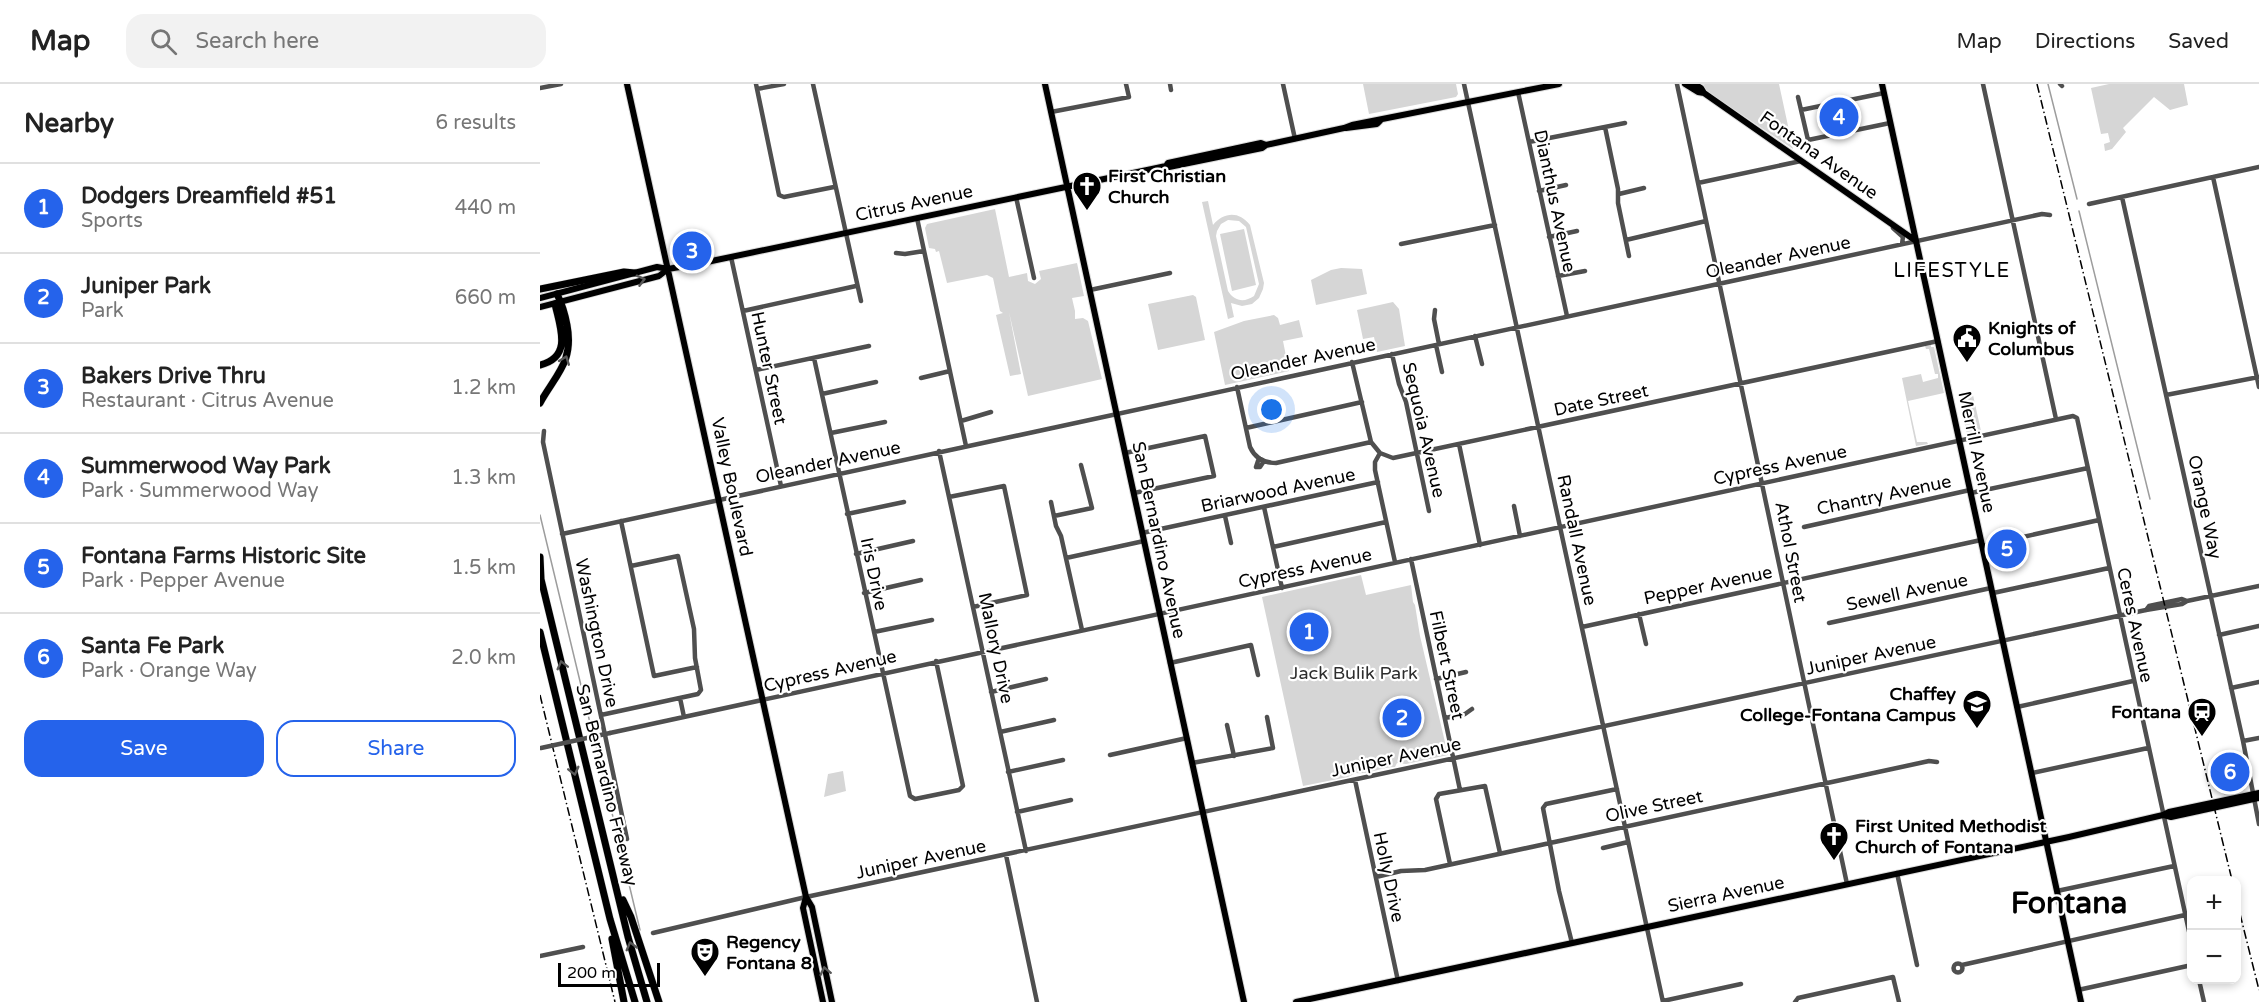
<!DOCTYPE html>
<meta charset="utf-8">
<style>
body{margin:0;font-family:"Varela Round",sans-serif;background:#f2f2f2;color:#222}
.controls{position:absolute;right:18px;bottom:18px;display:grid;overflow:hidden;border-radius:12px;box-shadow:0 3px 9px #0003}
.controls button{width:54px;height:54px;display:grid;place-items:center;padding:0;border:0;border-bottom:2px solid #e0e0e0;background:#fff;color:#222;font:30px sans-serif}
.scale{position:absolute;left:18px;bottom:15px;width:102px;box-sizing:border-box;padding-left:6px;border:3px solid #000;border-top:0;font-size:16px;line-height:21px;white-space:nowrap;color:#000;-webkit-text-stroke:4px #fff;paint-order:stroke}
.you{position:absolute;left:732px;top:326px;width:21px;height:21px;margin:-15px;border:4px solid #fff;border-radius:50%;background:#1a73e8;box-shadow:0 0 0 9px #1a73e833}
.badge{display:grid;place-items:center;width:39px;height:39px;border-radius:50%;background:#2563eb;color:#fff;font-size:20px;font-weight:700}
.pin{position:absolute;translate:-50% -50%;border:3px solid #fff;box-shadow:0 2px 6px #0006}
.list{margin:0;padding:0;list-style:none}
h2{display:flex;justify-content:space-between;align-items:center;height:78px;margin:0;padding:0 24px;font-size:26px}
h2 small{font-size:20px;font-weight:400;color:#767676}
.list li{display:grid;grid-template-columns:39px 1fr auto;gap:18px;align-items:center;box-sizing:border-box;height:90px;padding:0 24px;border-top:2px solid #e0e0e0}
.list b{display:block;font-size:22px;white-space:nowrap}
.list p{margin:0;font-size:20px;white-space:nowrap;color:#767676}
.list em{font-size:20px;font-style:normal;color:#767676}
.actions{display:flex;gap:12px;padding:18px 24px}
.actions a{flex:1;padding:14px 0;border:2px solid #2563eb;border-radius:18px;text-align:center;font-size:21px;color:#2563eb}
.actions .main{background:#2563eb;color:#fff}
.icon{flex:none;width:33px;height:33px;fill:none;stroke:currentColor;stroke-width:2;stroke-linecap:round;stroke-linejoin:round}
.map{position:relative;flex:none;width:1719px;height:918px;overflow:hidden}
header{display:flex;align-items:center;gap:36px;box-sizing:border-box;height:84px;padding:0 30px;background:#fff;border-bottom:2px solid #e0e0e0}
header strong{font-size:28px}
nav{display:flex;gap:33px;margin-inline-start:auto;font-size:21px}
.search{width:420px;height:54px;background:#f2f2f2;display:flex;align-items:center;gap:15px;box-sizing:border-box;padding:0 21px;border-radius:18px;color:#767676;font-size:22px}
main{display:flex}
aside{flex:1;background:#fff}
.map>svg:first-child{display:block}
</style>
<header>
<strong>Map</strong>
<div class="search"><svg class="icon" aria-label="search" viewBox="0 0 24 24"><circle cx="10" cy="10" r="6"/><path d="M15 15l6 6"/></svg>Search here</div>
<nav><a>Map</a><a>Directions</a><a>Saved</a></nav>
</header>
<main>
<aside>
<h2>Nearby<small>6 results</small></h2>
<ul class="list">
<li><span class="badge">1</span><div><b>Dodgers Dreamfield #51</b><p>Sports</p></div><em>440 m</em></li>
<li><span class="badge">2</span><div><b>Juniper Park</b><p>Park</p></div><em>660 m</em></li>
<li><span class="badge">3</span><div><b>Bakers Drive Thru</b><p>Restaurant · Citrus Avenue</p></div><em>1.2 km</em></li>
<li><span class="badge">4</span><div><b>Summerwood Way Park</b><p>Park · Summerwood Way</p></div><em>1.3 km</em></li>
<li><span class="badge">5</span><div><b>Fontana Farms Historic Site</b><p>Park · Pepper Avenue</p></div><em>1.5 km</em></li>
<li><span class="badge">6</span><div><b>Santa Fe Park</b><p>Park · Orange Way</p></div><em>2.0 km</em></li>
</ul>
<div class="actions"><a class="main">Save</a><a>Share</a></div>
</aside>
<div class="map">
<svg width="1719" height="918" viewBox="0 0 1719 918">
<rect width="100%" height="100%" fill="#fff"/>
<path fill="#d6d6d6" fill-rule="evenodd" d="M823 0H916L918 10 916 13 829 30Z
M1165 0H1239L1253 65 1163 5 1161 1Z
M1569 0H1644L1648 21 1630 26 1614 13 1583 44 1586 48 1572 65 1565 67 1564 60 1570 58 1568 49 1561 50 1551 4Z
M668 117 673 141C684 128 699 127 710 141L724 199 723 205 719 214 712 220 702 222 691 219 694 233 688 235 662 118ZM688 136 699 137 706 143 719 200 714 212C704 219 694 217 688 207L676 152 677 147 704 142 677 147 681 140Z
M455 125 469 193 487 189 488 197 495 200 501 195 499 187 537 179 544 212 532 214 535 227V235L543 234 548 237 562 295 488 312 469 228 481 290 470 292 456 231 463 229 460 227 453 194 447 191 407 199 399 167 396 168 395 165 389 164 385 144 387 140Z
M704 145 716 201 692 207 680 150Z
M801 184 822 185 827 210 776 221 771 196 791 186Z
M653 211 656 213 665 256 618 266 608 220Z
M853 218 859 225 865 262 837 268 834 253 823 255 817 226Z
M734 231 738 234 740 241 759 236 763 253 743 257 749 287 685 301 674 248 704 237Z
M1391 261V263H1394L1404 309 1368 317 1377 358H1387L1388 360 1376 362 1362 294 1381 290 1383 298 1398 294V290H1395L1389 265H1386L1385 262Z
M1433 311 1441 347 1427 350 1419 315Z
M821 491 826 511 871 501 873 518 875 521 880 552 908 671 866 680 857 679 855 683C841 683 828 691 816 689L808 693 763 702 722 513Z
M1694 668 1697 670 1705 705 1685 711 1682 709 1681 695 1675 675 1677 673 1686 677 1691 676 1690 670Z
M303 687 306 707 284 713 288 690Z"/>
<g fill="none" stroke-linecap="round" stroke-linejoin="round">
<path stroke="#9d9d9d" stroke-width="1.5" d="M1508 0 1537 115
M1539 127 1610 415
M0 431 51 643
M56 662 100 846"/>
<g stroke="#dbdbdb" stroke-width="8">
<path id="major" d="M87 0 266 813 272 823 292 918
M505 0 704 918
M1145 0 1158 8 1164 9
M1154 0 1161 4 1164 9 1376 157
M1342 0 1541 918
M806 44 837 40 840 37
M626 82 629 83 722 64 726 61 804 44 812 41 1019 0
M0 214 117 183 128 185 162 179 612 85 626 82 628 79 721 59 726 61
M0 223 119 192 128 185
M1624 731 1631 733 1719 714
M266 813 263 824 283 918
M756 918 1529 753 1623 731 1629 728 1719 709"/>
</g>
<g stroke="#dbdbdb" stroke-width="8">
<path id="highway" d="M0 205 84 188 95 189
M0 281C33 273 20 243 15 220
M0 319C16 290 34 278 27 241 25 230 22 220 17 210
M0 473 1 495
M0 491 88 853 107 918
M0 548 70 835 95 918
M83 816 91 833 119 918
M72 855 84 918"/>
</g>
<path stroke="#4f4f4f" stroke-width="4.5" d="M216 0 239 111 244 113 294 103
M273 0 321 217
M630 0 631 6
M743 0 755 55
M924 0 1123 918
M1137 0 1307 800
M1443 0 1516 335
M1520 0 1522 2
M0 4 21 0
M217 5 244 0
M978 8 1027 232
M1258 13 1268 56 1350 39
M1261 26 1344 9
M511 28 589 13 586 0
M1065 43 1078 105V119L1089 172
M989 58 1085 39
M1673 93 1719 303
M1158 99 1261 77
M999 107 1026 101
M1079 110 1104 104
M476 113 494 194
M1582 113 1703 657 1719 740
M1549 120 1719 83
M377 134 426 362
M1353 144 1363 153 1362 160
M1009 153 1037 147
M1086 156 1166 137
M861 160 955 141
M356 169 365 170 384 167
M191 173 241 402
M1018 192 1045 187
M550 206 630 189
M895 226 894 235 899 260
M203 227 316 202
M935 252 942 280
M896 261 902 288
M852 270 859 300 866 318 889 427
M274 274 370 712 375 715 419 706 423 702 396 577
M812 278 831 358 840 369 853 374 1398 257
M216 286 329 262
M381 294 410 287
M697 303 710 363C715 374 724 379 736 379L831 358
M282 310 336 298
M1626 311 1719 293
M421 337 451 328
M706 344 822 318
M4 347 3 358 87 755
M291 349 345 338
M919 360 940 461
M399 367 486 767
M585 369 665 352 674 392 594 409
M840 369 835 378V386L855 478
M719 374 716 383H720L724 377
M1431 409 1548 384
M409 413 464 402 487 511 433 523
M511 418 516 442 521 452 542 546
M974 422 980 452
M724 423 742 504
M307 430 364 418
M514 432 552 424 541 381
M685 432 691 459
M81 437 114 592 157 583
M1264 443 1430 406
M602 449 838 398
M22 450 1502 130 1510 131
M1442 462 1559 436
M733 463 846 438
M316 470 373 457
M526 474 604 457
M871 475 920 706
M324 509 381 496
M1453 509 1569 484
M1606 526 1609 522 1642 515 1647 517
M1099 530 1106 560
M1289 539 1451 504
M1042 543 1441 456
M334 548 392 536
M1679 551 1719 542
M630 579 711 561 718 591
M896 595 926 588
M1691 604 1719 598
M451 608 506 595
M140 614 144 633
M1477 623 1593 597
M61 631 158 610 161 606 155 574 154 545 138 472 91 482
M905 634 925 630 932 625
M687 641 694 672
M460 648 514 636
M70 649 1533 332 1537 334 1652 861
M1703 657 1719 654
M570 671 647 654
M652 679 733 664 727 633
M468 688 523 676
M1492 689 1608 664
M815 696 858 897
M477 728 531 716
M1063 764 1088 758
M466 771 497 918
M910 780 896 715 899 710 945 702 960 769
M1357 789 1377 881
M836 793 861 787 885 786 1389 677 1397 678
M1517 807 1634 782
M113 849 266 813 1606 526 1642 520 1647 517 1719 502
M1032 859 1019 807 1003 724 1006 720 1077 705
M0 872 43 863
M1413.5 884a4.5 4.5 0 1 1 9 0a4.5 4.5 0 1 1-9 0Z
M1422 881 1645 831
M1659 896 1664 918
M1538 906 1652 881
M1123 917 1201 900
M1255 918 1258 914 1353 893 1359 918"/>
<use href="#major" stroke="#000" stroke-width="6"/>
<use href="#highway" stroke="#000" stroke-width="7"/>
<path stroke="#000" stroke-width="1.5" stroke-dasharray="9 3 1.5 3" stroke-linecap="butt" d="M1497 0 1692 796
M0 611 75 918
M1696 814 1719 906"/>
<path stroke="#4f4f4f" stroke-width="4.5" d="M1 664 70 649"/>
</g>
<defs><path id="oneway-chevron" d="M-2-3.5L2.5 0L-2 3.5" fill="none" stroke-width="1.6" stroke-linecap="round" stroke-linejoin="round" transform="scale(1.5)"/></defs>
<g stroke="#595959">
<use href="#oneway-chevron" transform="translate(101 196) rotate(-15)"/>
<use href="#oneway-chevron" transform="translate(25 276) rotate(-69)"/>
<use href="#oneway-chevron" transform="translate(22 581) rotate(-104)"/>
<use href="#oneway-chevron" transform="translate(34 687) rotate(76)"/>
<use href="#oneway-chevron" transform="translate(91 862) rotate(-105)"/>
<use href="#oneway-chevron" transform="translate(285 887) rotate(-102)"/>
</g>
<defs>
<g id="church-pin" transform="scale(1.5)"><path d="M0 17L-7.5 6A9.5 9.5 0 1 1 7.5 6Z" fill="#000" stroke="#fff"/><path d="M-1.2-6h2.4v3.5h3.3v2.4h-3.3V6h-2.4V-.1h-3.3v-2.4h3.3Z" fill="#fff"/></g>
<g id="civic-pin" transform="scale(1.5)"><path d="M0 17L-7.5 6A9.5 9.5 0 1 1 7.5 6Z" fill="#000" stroke="#fff"/><path d="M-.6-6.5H3V-4.5H.6V-3L4-1V1h2V6H-6V1h2V-1L-.6-3ZM-1.2 2.5V6h2.4V2.5Z" fill="#fff"/></g>
<g id="university-pin" transform="scale(1.5)"><path d="M0 17L-7.5 6A9.5 9.5 0 1 1 7.5 6Z" fill="#000" stroke="#fff"/><path d="M0-5L7-2L0 1L-7-2ZM-4 1L0 2.5L4 1V4Q0 6-4 4Z" fill="#fff"/></g>
<g id="station-pin" transform="scale(1.5)"><path d="M0 17L-7.5 6A9.5 9.5 0 1 1 7.5 6Z" fill="#000" stroke="#fff"/><path d="M-3-6H3Q5-6 5-4V2Q5 4 3 4L4.5 6H3L1.5 4h-3L-3 6H-4.5L-3 4Q-5 4-5 2V-4Q-5-6-3-6ZM-3.5-4v3h7v-3ZM-3.5 1v1.5H-2V1ZM2 1v1.5H3.5V1Z" fill="#fff"/></g>
<g id="theatre-pin" transform="scale(1.5)"><path d="M0 17L-7.5 6A9.5 9.5 0 1 1 7.5 6Z" fill="#000" stroke="#fff"/><path d="M-5-5.5Q0-4 5-5.5V0Q5 5 0 6Q-5 5-5 0ZM-3.3-2.5H-1v1.5H-3.3ZM1-2.5H3.3v1.5H1ZM-2.8 1Q0 5.5 2.8 1Z" fill="#fff"/></g>
</defs>
<g fill-rule="evenodd">
<use href="#church-pin" x="547" y="102"/>
<use href="#civic-pin" x="1427" y="254"/>
<use href="#university-pin" x="1437" y="620"/>
<use href="#station-pin" x="1662" y="628"/>
<use href="#church-pin" x="1294" y="752"/>
<use href="#theatre-pin" x="165" y="868"/>
</g>
<g text-anchor="middle" stroke-width="4.5" stroke-linejoin="round" paint-order="stroke">
<g font-size="18" fill="#000" stroke="#fff">
<text transform="translate(1279 71) rotate(35)" y="6">Fontana Avenue</text>
<text transform="translate(1015 117) rotate(78)" y="6">Dianthus Avenue</text>
<text transform="translate(374 119) rotate(-12)" y="6">Citrus Avenue</text>
<text transform="translate(1238 173) rotate(-12)" y="6">Oleander Avenue</text>
<text transform="translate(763 275) rotate(-12)" y="6">Oleander Avenue</text>
<text transform="translate(229 284) rotate(78)" y="6">Hunter Street</text>
<text transform="translate(1061 316) rotate(-12)" y="6">Date Street</text>
<text transform="translate(884 346) rotate(77)" y="6">Sequoia Avenue</text>
<text transform="translate(1437 368) rotate(78)" y="6">Merrill Avenue</text>
<text transform="translate(288 378) rotate(-12)" y="6">Oleander Avenue</text>
<text transform="translate(1240 381) rotate(-12)" y="6">Cypress Avenue</text>
<text transform="translate(192 403) rotate(78)" y="6">Valley Boulevard</text>
<text transform="translate(738 406) rotate(-12)" y="6">Briarwood Avenue</text>
<text transform="translate(1344 411) rotate(-12)" y="6">Chantry Avenue</text>
<text transform="translate(1665 423) rotate(78)" y="6">Orange Way</text>
<text transform="translate(619 456) rotate(78)" y="6">San Bernardino Avenue</text>
<text transform="translate(1037 456) rotate(78)" y="6">Randall Avenue</text>
<text transform="translate(1251 468) rotate(79)" y="6">Athol Street</text>
<text transform="translate(765 484) rotate(-12)" y="6">Cypress Avenue</text>
<text transform="translate(334 490) rotate(78)" y="6">Iris Drive</text>
<text transform="translate(1168 501) rotate(-12)" y="6">Pepper Avenue</text>
<text transform="translate(1367 508) rotate(-12)" y="6">Sewell Avenue</text>
<text transform="translate(1595 541) rotate(78)" y="6">Ceres Avenue</text>
<text transform="translate(57 549) rotate(78)" y="6">Washington Drive</text>
<text transform="translate(456 564) rotate(78)" y="6">Mallory Drive</text>
<text transform="translate(1331 571) rotate(-12)" y="6">Juniper Avenue</text>
<text transform="translate(907 581) rotate(78)" y="6">Filbert Street</text>
<text transform="translate(290 587) rotate(-13)" y="6">Cypress Avenue</text>
<text transform="translate(856 673) rotate(-12)" y="6">Juniper Avenue</text>
<text transform="translate(67 701) rotate(76)" y="6">San Bernardino Freeway</text>
<text transform="translate(1114 722) rotate(-12)" y="6">Olive Street</text>
<text transform="translate(381 775) rotate(-12)" y="6">Juniper Avenue</text>
<text transform="translate(849 793) rotate(78)" y="6">Holly Drive</text>
<text transform="translate(1186 810) rotate(-12)" y="6">Sierra Avenue</text>
</g>
<g font-size="18" font-weight="bold" fill="#000" stroke="#fff" text-anchor="start">
<text x="568" y="98">First Christian<tspan x="568" dy="21">Church</tspan></text>
<text x="1448" y="250">Knights of<tspan x="1448" dy="21">Columbus</tspan></text>
<text x="1416" y="616" text-anchor="end">Chaffey<tspan x="1416" dy="21">College-Fontana Campus</tspan></text>
<text x="1641" y="634" text-anchor="end">Fontana</text>
<text x="1315" y="748">First United Methodist<tspan x="1315" dy="21">Church of Fontana</tspan></text>
<text x="186" y="864">Regency<tspan x="186" dy="21">Fontana 8</tspan></text>
</g>
<g font-size="18" fill="#2d2d2d" stroke="#fff">
<text x="814" y="595">Jack Bulik Park</text>
</g>
<g font-size="20" letter-spacing="1.5" fill="#000" stroke="#fff">
<text x="1412" y="193">LIFESTYLE</text>
</g>
<g font-size="30" font-weight="bold" fill="#000" stroke="#fff">
<text x="1529" y="829">Fontana</text>
</g>
</g>
</svg>
<div class="controls">
<button>+</button>
<button>−</button>
</div>
<div class="scale">200 m</div>
<div class="you"></div>
<div class="pin badge" style="left:769px;top:548px">1</div>
<div class="pin badge" style="left:862px;top:634px">2</div>
<div class="pin badge" style="left:152px;top:167px">3</div>
<div class="pin badge" style="left:1299px;top:33px">4</div>
<div class="pin badge" style="left:1467px;top:465px">5</div>
<div class="pin badge" style="left:1690px;top:688px">6</div>
</div>
</main>
